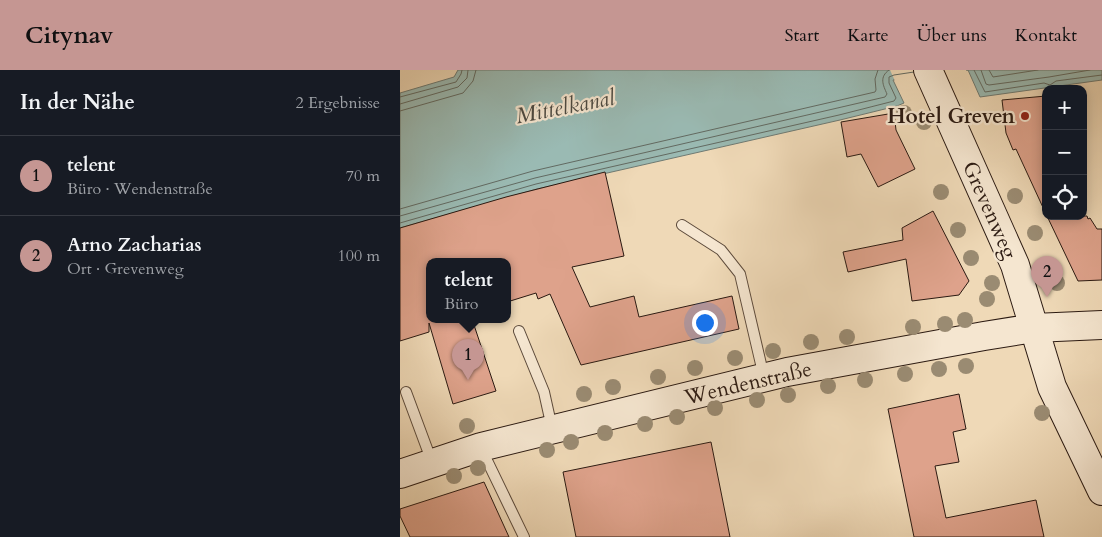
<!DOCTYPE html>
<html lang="de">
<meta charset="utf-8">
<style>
body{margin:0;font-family:Cardo,serif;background:#20242c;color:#f1f3f6}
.controls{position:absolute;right:15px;top:15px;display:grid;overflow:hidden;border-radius:10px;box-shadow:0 2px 12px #0003}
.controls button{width:45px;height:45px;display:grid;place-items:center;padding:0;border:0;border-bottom:1px solid #363941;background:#171b24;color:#f1f3f6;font:25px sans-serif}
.you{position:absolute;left:304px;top:252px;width:18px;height:18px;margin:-12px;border:4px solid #fff;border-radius:50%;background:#1a73e8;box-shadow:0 0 0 8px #1a73e833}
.badge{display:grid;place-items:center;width:32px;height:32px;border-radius:50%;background:#c59692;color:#111;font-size:16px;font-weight:700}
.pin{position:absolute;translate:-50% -41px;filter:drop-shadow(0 1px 2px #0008)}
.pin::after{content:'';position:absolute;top:26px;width:18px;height:15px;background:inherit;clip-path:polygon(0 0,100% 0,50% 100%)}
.popup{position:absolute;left:26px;top:188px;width:85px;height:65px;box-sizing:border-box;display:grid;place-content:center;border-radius:10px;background:#171b24;filter:drop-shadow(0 1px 4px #0005);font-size:16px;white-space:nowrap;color:#9ea1a6}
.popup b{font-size:19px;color:#f1f3f6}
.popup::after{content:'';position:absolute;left:50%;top:100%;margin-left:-10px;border:10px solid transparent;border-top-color:#171b24}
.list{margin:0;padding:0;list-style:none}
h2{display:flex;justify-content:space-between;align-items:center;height:65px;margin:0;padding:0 20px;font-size:21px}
h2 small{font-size:16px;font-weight:400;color:#9ea1a6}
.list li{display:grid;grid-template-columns:32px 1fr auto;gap:15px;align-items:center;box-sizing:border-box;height:80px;padding:0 20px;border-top:1px solid #363941}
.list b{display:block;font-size:19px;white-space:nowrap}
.list p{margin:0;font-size:16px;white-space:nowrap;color:#9ea1a6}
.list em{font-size:16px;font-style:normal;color:#9ea1a6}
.icon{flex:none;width:28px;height:28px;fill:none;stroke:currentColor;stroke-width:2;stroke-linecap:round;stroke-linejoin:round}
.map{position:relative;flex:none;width:702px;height:467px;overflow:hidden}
header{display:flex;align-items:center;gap:30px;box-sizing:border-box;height:70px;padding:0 25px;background:#c59692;color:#111}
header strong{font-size:24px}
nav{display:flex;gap:28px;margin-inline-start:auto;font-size:18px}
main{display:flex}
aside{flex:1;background:#171b24}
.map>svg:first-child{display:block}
</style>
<header>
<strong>Citynav</strong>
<nav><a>Start</a><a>Karte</a><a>Über uns</a><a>Kontakt</a></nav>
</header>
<main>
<aside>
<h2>In der Nähe<small>2 Ergebnisse</small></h2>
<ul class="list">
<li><span class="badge">1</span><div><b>telent</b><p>Büro · Wendenstraße</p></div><em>70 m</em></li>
<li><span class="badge">2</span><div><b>Arno Zacharias</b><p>Ort · Grevenweg</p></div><em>100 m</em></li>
</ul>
</aside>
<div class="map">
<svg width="702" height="467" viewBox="0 0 702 467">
<rect width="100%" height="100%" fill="#efd9b7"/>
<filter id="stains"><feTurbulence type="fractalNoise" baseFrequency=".004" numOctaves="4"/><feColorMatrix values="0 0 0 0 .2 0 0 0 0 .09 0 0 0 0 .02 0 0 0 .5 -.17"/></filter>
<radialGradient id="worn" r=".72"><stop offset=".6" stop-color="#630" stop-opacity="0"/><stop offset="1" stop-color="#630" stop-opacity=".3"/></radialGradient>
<path fill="#9abab3" stroke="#6e7a73" d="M58 0H702V10L580 27 568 0 493 10 504 33 497 36 440 50 137 119 0 158V23L54 7Z"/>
<path fill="#efd9b7" d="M490 0H566L571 12 567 3 497 12 501 21 500 22Z"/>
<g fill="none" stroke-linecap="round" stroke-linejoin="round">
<path stroke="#626a62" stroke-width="1" d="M574 0 585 22 644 13 650 15 656 11 702 5
M581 0 586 14 589 15 649 7 690 0
M589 0 593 7 638 0
M0 27 56 12 61 4 62 0
M0 34 58 17 67 8 68 0
M0 41 63 23 73 11 76 0
M0 139 133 101 475 22 476 20 475 9 478 0
M0 146 135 108 485 27 487 24C483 15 479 7 489 0
M0 153 136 114 439 45 494 31 496 28 489 13V7L494 5 514 2"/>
</g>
<path fill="#dea28b" stroke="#2b1a12" d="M646 26V144L616 79 613 80 606 63 602 30Z
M494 43 496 60 515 99 478 117 461 84 447 87 441 52Z
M205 102 224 186 172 197 190 237 234 226 239 247 332 226 339 259 181 295 150 224 138 229 136 223 107 232V191H29V249H72L96 321 53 334 29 253V262L0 271V158L106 127Z
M533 141 569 211 559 225 512 231 506 189 448 202 443 182 503 170 502 158Z
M647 146H687L688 149 690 148 697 159H702V210L678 211Z
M559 324 566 359 553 362 559 392 535 396 546 448 636 430 644 467H514L488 339Z
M311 372 330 467H176L163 402Z
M84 412 109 467H10L0 446V439Z"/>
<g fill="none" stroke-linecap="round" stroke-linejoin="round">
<g stroke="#5c4a3b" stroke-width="12">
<path id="lane" d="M282 155 321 180 340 204 364 307
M119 261 144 322 152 358
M6 322 32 392
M81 378 124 467"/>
</g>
<g stroke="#2b1a12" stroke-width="30">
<path id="secondary" d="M528 0 615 195 652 317 702 421
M0 404 81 377 387 302 584 266 634 258 702 255"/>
</g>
<use href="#lane" stroke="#f5e6d0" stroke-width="10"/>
<use href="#secondary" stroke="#f5e6d0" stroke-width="28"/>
</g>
<g fill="#9a8b72">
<circle cx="504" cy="43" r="8"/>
<circle cx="524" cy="52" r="8"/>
<circle cx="541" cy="122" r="8"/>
<circle cx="615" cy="126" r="8"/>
<circle cx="558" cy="160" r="8"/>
<circle cx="635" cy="163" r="8"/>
<circle cx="571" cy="188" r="8"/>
<circle cx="592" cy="213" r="8"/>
<circle cx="657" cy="213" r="8"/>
<circle cx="587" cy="229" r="8"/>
<circle cx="565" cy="250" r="8"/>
<circle cx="545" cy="254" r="8"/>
<circle cx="513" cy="257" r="8"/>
<circle cx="447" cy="267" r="8"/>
<circle cx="411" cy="272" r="8"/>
<circle cx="373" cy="281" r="8"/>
<circle cx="335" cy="288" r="8"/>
<circle cx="566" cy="296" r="8"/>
<circle cx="295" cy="298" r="8"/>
<circle cx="539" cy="299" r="8"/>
<circle cx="505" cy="304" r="8"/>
<circle cx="258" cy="307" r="8"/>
<circle cx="465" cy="310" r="8"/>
<circle cx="428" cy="316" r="8"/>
<circle cx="213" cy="317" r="8"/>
<circle cx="184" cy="324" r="8"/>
<circle cx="388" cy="325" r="8"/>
<circle cx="357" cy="330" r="8"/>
<circle cx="315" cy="338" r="8"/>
<circle cx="642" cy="343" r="8"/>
<circle cx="277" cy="347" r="8"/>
<circle cx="245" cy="354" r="8"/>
<circle cx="67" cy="356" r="8"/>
<circle cx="205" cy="363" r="8"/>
<circle cx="171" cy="372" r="8"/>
<circle cx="147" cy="380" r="8"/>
<circle cx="78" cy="398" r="8"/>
<circle cx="54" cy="406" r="8"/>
</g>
<circle fill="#8f2418" stroke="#f5e6d0" stroke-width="2" cx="625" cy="46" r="5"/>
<g text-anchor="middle" stroke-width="4.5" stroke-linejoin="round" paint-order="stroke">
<g font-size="21" font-weight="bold" fill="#2b1a12" stroke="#f5e6d0" text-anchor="end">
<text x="615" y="53">Hotel Greven</text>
</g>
<g font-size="21" fill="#2b1a12" stroke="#f5e6d0">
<text transform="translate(590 140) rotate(66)" y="7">Grevenweg</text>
<text transform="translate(348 313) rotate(-13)" y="7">Wendenstraße</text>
</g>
<g font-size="22" font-style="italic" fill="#4c4a42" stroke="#f5e6d0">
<text transform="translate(165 36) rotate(-11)" y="8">Mittelkanal</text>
</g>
</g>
<rect width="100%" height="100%" filter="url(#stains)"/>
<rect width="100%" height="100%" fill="url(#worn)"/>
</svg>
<div class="controls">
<button>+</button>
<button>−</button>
<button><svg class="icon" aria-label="locate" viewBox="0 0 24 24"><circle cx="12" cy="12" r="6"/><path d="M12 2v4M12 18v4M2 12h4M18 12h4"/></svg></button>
</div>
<div class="you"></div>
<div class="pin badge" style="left:68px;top:310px">1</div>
<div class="popup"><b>telent</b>Büro</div>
<div class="pin badge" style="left:647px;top:227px">2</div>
</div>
</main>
